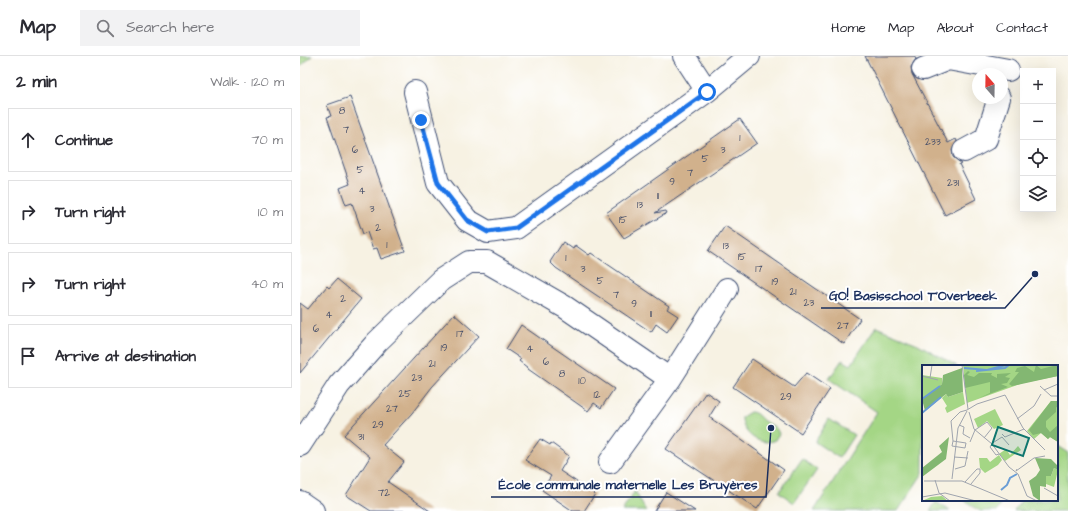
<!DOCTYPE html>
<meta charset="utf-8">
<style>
body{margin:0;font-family:"Architects Daughter",sans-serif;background:#f2f2f3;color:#2b2b33}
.controls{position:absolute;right:12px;top:12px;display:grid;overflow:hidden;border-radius:0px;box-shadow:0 4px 16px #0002}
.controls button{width:36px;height:36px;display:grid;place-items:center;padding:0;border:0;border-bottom:1px solid #e1e1e2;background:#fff;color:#2b2b33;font:20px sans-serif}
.compass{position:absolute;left:672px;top:12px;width:36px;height:36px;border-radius:50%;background:#fff;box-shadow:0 4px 16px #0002;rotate:340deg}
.stop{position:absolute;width:12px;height:12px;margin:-9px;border:3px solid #1a73e8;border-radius:50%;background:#fff}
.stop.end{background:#1a73e8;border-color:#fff;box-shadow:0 1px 4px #0008}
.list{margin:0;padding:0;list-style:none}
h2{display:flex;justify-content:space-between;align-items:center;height:52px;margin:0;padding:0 16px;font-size:17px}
h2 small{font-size:13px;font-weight:400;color:#7c7c81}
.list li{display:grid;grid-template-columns:26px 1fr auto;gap:12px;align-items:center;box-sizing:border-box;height:64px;margin:0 8px 8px;padding:0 8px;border:1px solid #e1e1e2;border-radius:0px}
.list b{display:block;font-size:15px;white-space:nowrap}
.list em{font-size:13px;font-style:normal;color:#7c7c81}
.icon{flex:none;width:22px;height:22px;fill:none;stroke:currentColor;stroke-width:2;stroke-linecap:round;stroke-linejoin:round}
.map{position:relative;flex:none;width:768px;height:455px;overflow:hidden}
header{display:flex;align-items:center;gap:24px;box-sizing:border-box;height:56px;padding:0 20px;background:#fff;border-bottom:1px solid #e1e1e2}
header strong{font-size:19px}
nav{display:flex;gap:22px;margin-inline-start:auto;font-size:14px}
.search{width:280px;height:36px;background:#f2f2f3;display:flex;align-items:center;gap:10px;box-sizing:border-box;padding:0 14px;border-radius:0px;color:#7c7c81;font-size:15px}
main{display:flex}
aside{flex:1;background:#fff}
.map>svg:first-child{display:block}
</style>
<header>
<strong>Map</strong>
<div class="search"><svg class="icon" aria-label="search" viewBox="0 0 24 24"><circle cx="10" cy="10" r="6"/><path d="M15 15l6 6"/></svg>Search here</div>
<nav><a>Home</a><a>Map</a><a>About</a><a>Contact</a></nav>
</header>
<main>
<aside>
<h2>2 min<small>Walk · 120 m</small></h2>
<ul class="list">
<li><svg class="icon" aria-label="ahead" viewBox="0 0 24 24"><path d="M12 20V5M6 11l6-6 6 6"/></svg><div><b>Continue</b></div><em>70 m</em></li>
<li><svg class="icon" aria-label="right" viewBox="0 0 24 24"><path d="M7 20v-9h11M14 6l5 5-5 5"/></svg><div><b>Turn right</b></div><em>10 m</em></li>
<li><svg class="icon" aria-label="right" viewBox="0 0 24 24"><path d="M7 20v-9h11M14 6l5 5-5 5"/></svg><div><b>Turn right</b></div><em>40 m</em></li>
<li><svg class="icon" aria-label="arrive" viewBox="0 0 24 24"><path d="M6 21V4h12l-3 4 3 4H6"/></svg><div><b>Arrive at destination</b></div></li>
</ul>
</aside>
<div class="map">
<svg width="768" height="455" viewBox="0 0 768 455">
<rect width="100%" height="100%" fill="#fff"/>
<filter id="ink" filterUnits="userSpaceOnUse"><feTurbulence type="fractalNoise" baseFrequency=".025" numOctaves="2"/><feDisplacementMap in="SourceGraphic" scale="8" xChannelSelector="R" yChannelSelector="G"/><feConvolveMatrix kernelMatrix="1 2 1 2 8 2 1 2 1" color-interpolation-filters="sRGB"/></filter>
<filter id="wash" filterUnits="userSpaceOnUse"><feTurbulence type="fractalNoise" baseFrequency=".012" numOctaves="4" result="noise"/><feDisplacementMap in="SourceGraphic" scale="16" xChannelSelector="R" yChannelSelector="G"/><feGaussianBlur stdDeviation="0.9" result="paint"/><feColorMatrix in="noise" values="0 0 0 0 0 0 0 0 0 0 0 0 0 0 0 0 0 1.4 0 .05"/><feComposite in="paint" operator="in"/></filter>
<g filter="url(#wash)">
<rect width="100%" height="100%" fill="#f7f2e3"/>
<path fill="#a4d685" stroke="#608272" d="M0 0H12L0 11Z
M576 271 618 288 657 310H623V417L598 455H514L577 356 529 323 542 304 551 309Z
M450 356C457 356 459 361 464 365 471 370 476 369 479 378L475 384C460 391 441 377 442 361Z
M529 363 554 379 539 402 515 386Z
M757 390 768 397V455H714L722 444H757Z
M502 403 517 414 494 447 479 436Z
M335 435 346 455H322Z
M664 444H704L697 455H680Z
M636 446 650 455H630Z"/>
<g id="blocks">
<path fill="#d1b18c" d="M565 0H614L616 3 611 11 612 18 648 87 656 83 657 85 652 94 653 101 661 107 659 108 676 143 645 159Z
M50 41 105 195 81 203 77 192 73 193 67 176 63 178 52 147 46 149 40 132 50 128 27 61 31 60 27 49Z
M440 63 457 87 355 157 366 155 367 157 324 182 306 157Z
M425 170 560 263 544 288 408 195Z
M263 186 273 193 275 189 289 199 291 197 369 250 367 253 378 260 367 276 356 268 351 276 256 212 250 206Z
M37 223 61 243 0 317V247L8 253 27 230 29 232Z
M154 258 179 280 132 331 112 357 83 389 104 406 88 426 130 455H71L46 439 70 401 44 379Z
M221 269 314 333 301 352 294 347 288 355 228 313V312L219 305 221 303 206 293Z
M452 303 494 331 506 317 530 333 501 377 433 331Z
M406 336 419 345 409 361 484 414 457 453 366 393Z
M240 383 250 389 251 387 269 400 260 415 295 438 284 455H273L242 434 251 420 225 404Z
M366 436 395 455H354Z"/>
</g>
</g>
<g filter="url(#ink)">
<use href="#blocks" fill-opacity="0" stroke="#3c4c72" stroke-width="1"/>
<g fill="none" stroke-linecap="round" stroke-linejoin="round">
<g stroke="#3c4c72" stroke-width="24">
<path id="minor" d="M384 0 407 35
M623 13 648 3 708 14
M115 36 138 127 167 164 188 176 216 172 407 35 449 0
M664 95 686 83 699 42
M0 389 39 329 77 286 141 224 169 206H187L265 251 370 323
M310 406 370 323 427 233
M0 446 13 455"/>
</g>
<use href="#minor" stroke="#fff" stroke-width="22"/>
</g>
</g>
<g fill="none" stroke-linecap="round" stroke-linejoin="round" filter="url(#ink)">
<path stroke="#1a73e8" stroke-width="5" d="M121 64 138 127 167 164 188 176 216 172 407 36"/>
</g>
<g text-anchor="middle" stroke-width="4" stroke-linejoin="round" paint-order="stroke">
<g font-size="10" fill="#48506a">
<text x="42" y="58">8</text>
<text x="46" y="77">7</text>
<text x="440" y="85">1</text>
<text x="633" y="89">233</text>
<text x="55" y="97">6</text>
<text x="423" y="97">3</text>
<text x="405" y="106">5</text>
<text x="60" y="117">5</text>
<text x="390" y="120">7</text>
<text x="372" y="129">9</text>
<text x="653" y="130">231</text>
<text x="62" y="138">4</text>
<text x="358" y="143">11</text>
<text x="340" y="152">13</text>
<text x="72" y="156">3</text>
<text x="323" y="167">15</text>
<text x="78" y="175">2</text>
<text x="87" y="192">1</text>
<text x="426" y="193">13</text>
<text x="442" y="204">15</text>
<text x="266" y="205">1</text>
<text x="283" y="216">3</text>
<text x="459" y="216">17</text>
<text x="300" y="228">5</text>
<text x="475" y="229">19</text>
<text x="493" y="239">21</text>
<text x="316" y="242">7</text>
<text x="43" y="246">2</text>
<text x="509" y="250">23</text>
<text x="334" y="251">9</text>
<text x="351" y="261">11</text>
<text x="29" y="262">4</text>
<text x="543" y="273">27</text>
<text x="16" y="276">6</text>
<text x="160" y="281">17</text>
<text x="144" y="295">19</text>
<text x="230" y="296">4</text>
<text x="246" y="309">6</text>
<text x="132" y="311">21</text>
<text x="262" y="321">8</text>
<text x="117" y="325">23</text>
<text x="282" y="328">10</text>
<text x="105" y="341">25</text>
<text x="297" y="342">12</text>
<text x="486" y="344">29</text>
<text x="92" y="356">27</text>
<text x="78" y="372">29</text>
<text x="61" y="384">31</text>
<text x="84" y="440">72</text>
</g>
</g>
<g transform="translate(622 309)">
<rect width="136" height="136" fill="#f7f2e3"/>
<path d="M41 0H135L136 11 101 18 45 38ZM0 10 20 13V19L0 34ZM41 27 43 39 25 48 23 43 25 41 20 33 24 29 26 32ZM129 36H136V77L128 72 126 74 119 68 112 74 105 66ZM73 44 81 60 72 64 65 56 56 63 52 54ZM96 81 99 85 83 96 77 89 84 84 88 90ZM77 90 80 95 76 100 63 108 58 103 57 93H65L68 97ZM132 103 136 105 132 122 124 119V111H129ZM20 131 26 136H0L9 132Z" fill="#a4d685"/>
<path d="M114 0 119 4 135 0 136 11 90 21 87 19 97 7H93L95 3 103 1 112 7ZM40 3 41 27 26 32 24 29 3 46 0 34 20 19 21 10ZM46 6 48 7 45 10 52 12 57 8H70L69 10 75 13V9L89 8 83 12 88 13 85 18 79 19 86 22 57 33 68 28V17L43 23 42 10ZM129 36H136V43L134 42V47L124 56V62L128 67 136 60V77L128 72 126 74 119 68 111 70 107 65ZM27 72 24 94 0 112V103L20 87 17 81ZM113 93 129 94 136 101V105L132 103 129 111H124V122L118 121V136L111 131 107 116 114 111 118 105Z" fill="#83b772"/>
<path fill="none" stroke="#6a9dd5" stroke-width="2" d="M42 3 65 5 84 0M54 6 83 3 87 0M0 34 18 21M0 48 19 32M79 125 85 120 88 113 95 109"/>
<path fill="none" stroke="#9fa4ae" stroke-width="1" d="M40 0 46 44M0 11 16 15M8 13 10 0M118 21 129 31H136M122 25 136 19M83 30 101 63 123 85M45 45 55 39 83 30M47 47 52 64 70 79 87 102 96 109 105 131 115 136M95 54 112 41 119 29M37 60 42 62 41 69 48 73M80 69 83 72 102 64M31 76 29 56 38 47 45 45M31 76 44 78 43 83 30 81ZM48 77 53 65 65 57 70 63 62 73M69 79 80 72 87 80M70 79 68 82 74 90 77 89M32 92 46 93M33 104 43 101 46 86M95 104 94 106 112 93 123 91M30 114 36 63 45 46M13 115 17 128 28 136M2 116H40L88 136M43 117 55 104H58V108L49 119M122 123 136 131M0 132 23 128 54 136"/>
<path fill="#0f766e" fill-opacity="0.15" stroke="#0f766e" stroke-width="2" d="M76 62 107 73 101 91 70 80Z"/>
<rect width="136" height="136" fill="none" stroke="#1b2f5e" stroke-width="2"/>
</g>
<path fill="none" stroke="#1b2f5e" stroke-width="1.5" d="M735 218L705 252H521M471 372L466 441H191"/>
<g fill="#1b2f5e" stroke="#fff" stroke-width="1.5">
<circle cx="735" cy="218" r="4"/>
<circle cx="471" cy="372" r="4"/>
</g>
<g font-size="13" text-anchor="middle" font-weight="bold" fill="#1b2f5e" stroke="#fff" stroke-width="4" stroke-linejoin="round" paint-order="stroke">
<text x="613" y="244">GO! Basisschool T'Overbeek</text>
<text x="328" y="433">École communale maternelle Les Bruyères</text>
</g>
</svg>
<div class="controls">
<button>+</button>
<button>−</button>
<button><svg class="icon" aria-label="locate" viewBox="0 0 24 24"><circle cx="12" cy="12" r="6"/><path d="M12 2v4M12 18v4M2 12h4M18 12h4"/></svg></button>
<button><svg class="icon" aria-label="layers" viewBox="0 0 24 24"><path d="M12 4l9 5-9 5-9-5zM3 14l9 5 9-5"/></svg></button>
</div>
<svg class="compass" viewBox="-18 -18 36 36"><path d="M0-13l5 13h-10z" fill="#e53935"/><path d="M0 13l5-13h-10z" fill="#7c7c81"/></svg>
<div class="stop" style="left:407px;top:36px"></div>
<div class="stop end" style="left:121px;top:64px"></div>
</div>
</main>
